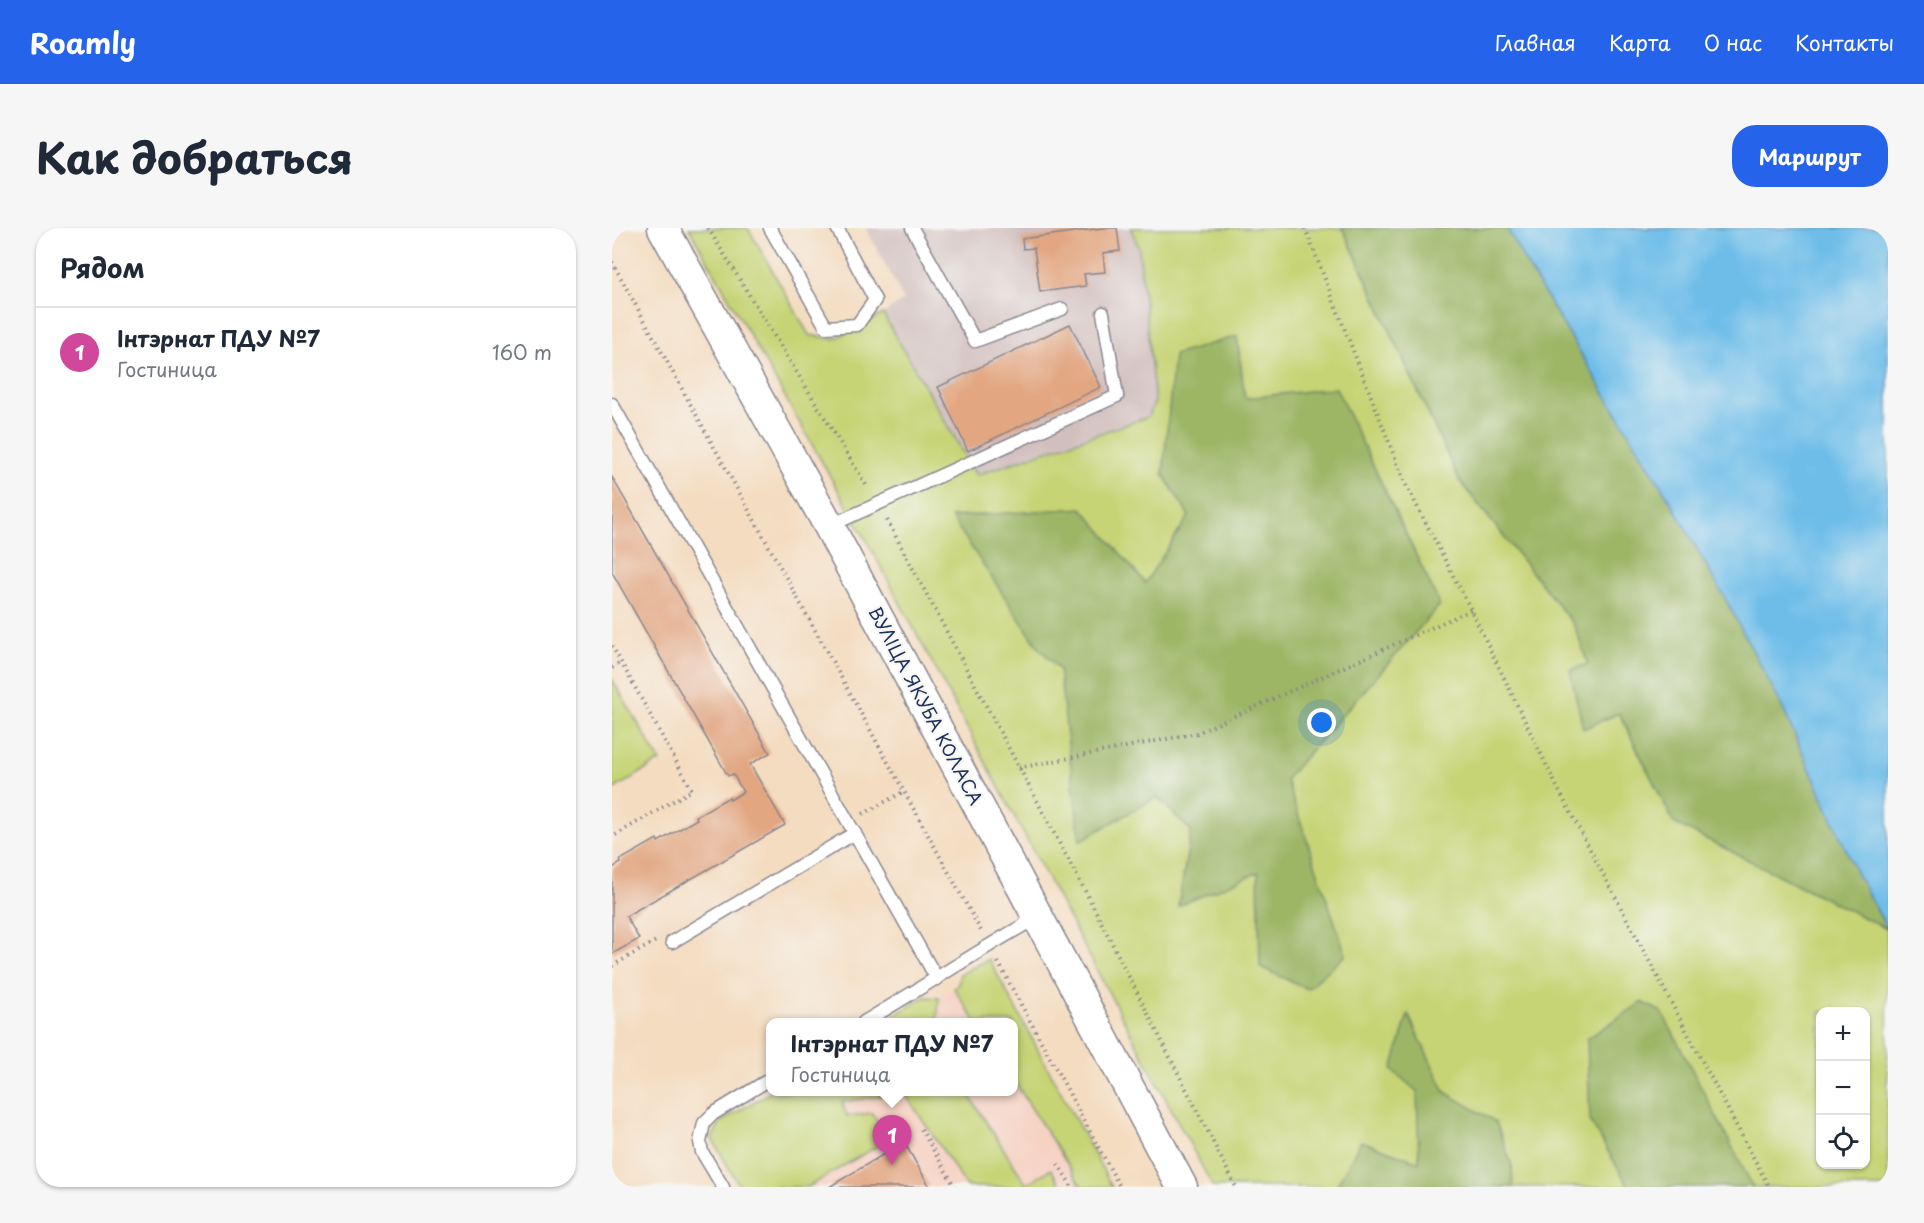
<!DOCTYPE html>
<html lang="ru">
<meta charset="utf-8">
<style>
body{margin:0;font-family:"Playpen Sans",sans-serif;background:#f6f6f7;color:#1f2937}
.controls{position:absolute;right:18px;bottom:18px;display:grid;overflow:hidden;border-radius:12px;box-shadow:0 2px 4px #0004}
.controls button{width:54px;height:54px;display:grid;place-items:center;padding:0;border:0;border-bottom:2px solid #e0e1e3;background:#fff;color:#1f2937;font:30px sans-serif}
.you{position:absolute;left:710px;top:495px;width:21px;height:21px;margin:-15px;border:4px solid #fff;border-radius:50%;background:#1a73e8;box-shadow:0 0 0 9px #1a73e833}
.badge{display:grid;place-items:center;width:39px;height:39px;border-radius:50%;background:#2563eb;color:#fff;font-size:20px;font-weight:700}
.pin{position:absolute;translate:-50% -50px;filter:drop-shadow(0 2px 3px #0008)}
.pin::after{content:'';position:absolute;top:32px;width:21px;height:18px;background:inherit;clip-path:polygon(0 0,100% 0,50% 100%)}
.popup{position:absolute;left:154px;top:790px;width:252px;height:78px;box-sizing:border-box;display:grid;place-content:center;border-radius:12px;background:#fff;filter:drop-shadow(0 2px 4px #0005);font-size:20px;white-space:nowrap;color:#747a83}
.popup b{font-size:22px;color:#1f2937}
.popup::after{content:'';position:absolute;left:50%;top:100%;margin-left:-12px;border:12px solid transparent;border-top-color:#fff}
.list{margin:0;padding:0;list-style:none}
h2{display:flex;justify-content:space-between;align-items:center;height:78px;margin:0;padding:0 24px;font-size:26px}
h2 small{font-size:20px;font-weight:400;color:#747a83}
.list li{display:grid;grid-template-columns:39px 1fr auto;gap:18px;align-items:center;box-sizing:border-box;height:90px;padding:0 24px;border-top:2px solid #e0e1e3}
.list b{display:block;font-size:22px;white-space:nowrap}
.list p{margin:0;font-size:20px;white-space:nowrap;color:#747a83}
.list em{font-size:20px;font-style:normal;color:#747a83}
.icon{flex:none;width:33px;height:33px;fill:none;stroke:currentColor;stroke-width:2;stroke-linecap:round;stroke-linejoin:round}
.map{position:relative;flex:none;width:1276px;height:959px;overflow:hidden;border-radius:24px}
header{display:flex;align-items:center;gap:36px;box-sizing:border-box;height:84px;padding:0 30px;background:#2563eb;color:#fff}
header strong{font-size:28px}
nav{display:flex;gap:33px;margin-inline-start:auto;font-size:21px}
.intro{display:flex;align-items:center;justify-content:space-between;box-sizing:border-box;height:144px;padding:0 36px}
h1{margin:0;font-size:42px}
.button{padding:15px 27px;border-radius:24px;background:#2563eb;color:#fff;font-size:21px;font-weight:700}
main{display:flex;gap:36px;padding:0 36px}
aside{flex:1;background:#fff;border-radius:24px;box-shadow:0 2px 4px #0004}
.map>svg:first-child{display:block}
</style>
<header>
<strong>Roamly</strong>
<nav><a>Главная</a><a>Карта</a><a>О нас</a><a>Контакты</a></nav>
</header>
<div class="intro"><h1>Как добраться</h1><a class="button">Маршрут</a></div>
<main>
<aside>
<h2>Рядом<small></small></h2>
<ul class="list">
<li><span class="badge" style="background:#d1479c">1</span><div><b>Інтэрнат ПДУ №7</b><p>Гостиница</p></div><em>160 m</em></li>
</ul>
</aside>
<div class="map">
<svg width="1276" height="959" viewBox="0 0 1276 959">
<rect width="100%" height="100%" fill="#f6f6f2"/>
<filter id="ink" filterUnits="userSpaceOnUse"><feTurbulence type="fractalNoise" baseFrequency=".0167" numOctaves="2"/><feDisplacementMap in="SourceGraphic" scale="12" xChannelSelector="R" yChannelSelector="G"/><feConvolveMatrix kernelMatrix="1 2 1 2 8 2 1 2 1" color-interpolation-filters="sRGB"/></filter>
<filter id="wash" filterUnits="userSpaceOnUse"><feTurbulence type="fractalNoise" baseFrequency=".008" numOctaves="4" result="noise"/><feDisplacementMap in="SourceGraphic" scale="24" xChannelSelector="R" yChannelSelector="G"/><feGaussianBlur stdDeviation="1.35" result="paint"/><feColorMatrix in="noise" values="0 0 0 0 0 0 0 0 0 0 0 0 0 0 0 0 0 1.4 0 .05"/><feComposite in="paint" operator="in"/></filter>
<g filter="url(#wash)">
<rect width="100%" height="100%" fill="#f4dcc0"/>
<path fill="#f6d2c3" d="M377 731 500 959H128L100 911 108 894 159 864H401V794H271L312 769 327 770 346 757 348 746Z"/>
<path fill="#d1bfbd" d="M254 0H519L527 21 543 174 536 189 364 247 271 86 292 72Z"/>
<path fill="#c6d475" stroke="#70826a" stroke-width="1.5" fill-rule="evenodd" d="M77 0H136L197 107 222 111 271 86 364 247 536 189 543 174 527 21 519 0H729L732 3 847 252 962 397 976 436 971 500 1007 485 1062 595 1275 701 1276 959H601L256 315ZM1208 784H1254V936H1208Z
M0 451 48 533 2 561 0 559Z
M377 731 500 959H470L402 853 401 794H364L342 760 346 757 348 746Z
M312 769 327 770 325 794H271Z
M159 864H355L414 956 439 941 450 959H355L292 864 230 874 235 888 260 885 277 911 196 959H128L100 911 108 894Z"/>
<path fill="#9cb666" stroke="#5c7262" stroke-width="1.5" d="M729 0H895L912 32 1057 271 1115 374 1168 474 1245 646 1275 701 1062 595 1007 485 971 501 958 442 976 436 962 397 847 252 732 3Z
M625 108 633 170 724 160 828 377 674 551 734 727 695 761 648 739 646 644 566 678 579 603 545 569 468 613 447 441 427 420 339 289 470 280 533 355 577 288 551 246 562 127Z
M1030 774 1050 784 1141 959H1017L978 893 975 811Z
M796 786 833 864 884 894 900 938 901 959H724L749 913 807 934 805 863 780 842Z"/>
<path fill="#6ebde9" stroke="#4476a4" stroke-width="1.5" d="M895 0H1276V702L1245 646 1168 474 1115 374 1057 271 912 32Z"/>
<g id="blocks">
<path fill="#e2a681" d="M491 0H505L508 23 491 25 493 44 472 46 474 58 428 64 422 20 411 21 410 11Z
M458 96 489 159 356 223 326 159Z
M0 249 158 525 138 536 173 597 14 688 27 711 0 726V640L9 635 8 632 45 611 46 614 85 591 84 588 117 569 118 572 131 564 121 546 116 548 0 344Z
M292 914 318 959H217Z"/>
</g>
</g>
<g filter="url(#ink)">
<use href="#blocks" fill-opacity="0" stroke="#88868f" stroke-width="1.5"/>
<g fill="none" stroke-linecap="round" stroke-linejoin="round">
<g stroke="#88868f" stroke-width="15">
<path id="service" d="M158 0 214 99 245 97 263 72 225 0
M300 0 363 113 450 81
M0 176 325 751
M217 298 505 168 491 85
M60 714 243 605
M252 794C310 760 367 722 426 689
M111 959 90 924 88 914 92 895 101 886 158 851"/>
</g>
<g stroke="#88868f" stroke-width="33">
<path id="tertiary" d="M51 0 217 298 570 959"/>
</g>
<path stroke="#88868f" stroke-width="4" stroke-dasharray="1.5 4.5" stroke-linecap="butt" d="M96 0 256 260
M693 0 793 255 859 382 946 561 1157 959
M0 34 369 703
M275 292 480 676 624 959
M0 418 80 562 0 609
M0 440 9 434
M407 540 585 505 859 382
M251 586 293 563
M386 734 508 959
M0 738 44 713
M309 901 343 959
M446 936 460 959"/>
<use href="#service" stroke="#fff" stroke-width="12"/>
<use href="#tertiary" stroke="#fff" stroke-width="30"/>
</g>
</g>
<g text-anchor="middle" stroke-width="4.5" stroke-linejoin="round" paint-order="stroke">
<g font-size="18" fill="#1b2f5e" stroke="#f6f6f2">
<text transform="translate(313 478) rotate(62)" y="6">ВУЛІЦА ЯКУБА КОЛАСА</text>
</g>
</g>
</svg>
<div class="controls">
<button>+</button>
<button>−</button>
<button><svg class="icon" aria-label="locate" viewBox="0 0 24 24"><circle cx="12" cy="12" r="6"/><path d="M12 2v4M12 18v4M2 12h4M18 12h4"/></svg></button>
</div>
<div class="you"></div>
<div class="pin badge" style="left:280px;top:937px;background:#d1479c">1</div>
<div class="popup"><b>Інтэрнат ПДУ №7</b>Гостиница</div>
</div>
</main>
